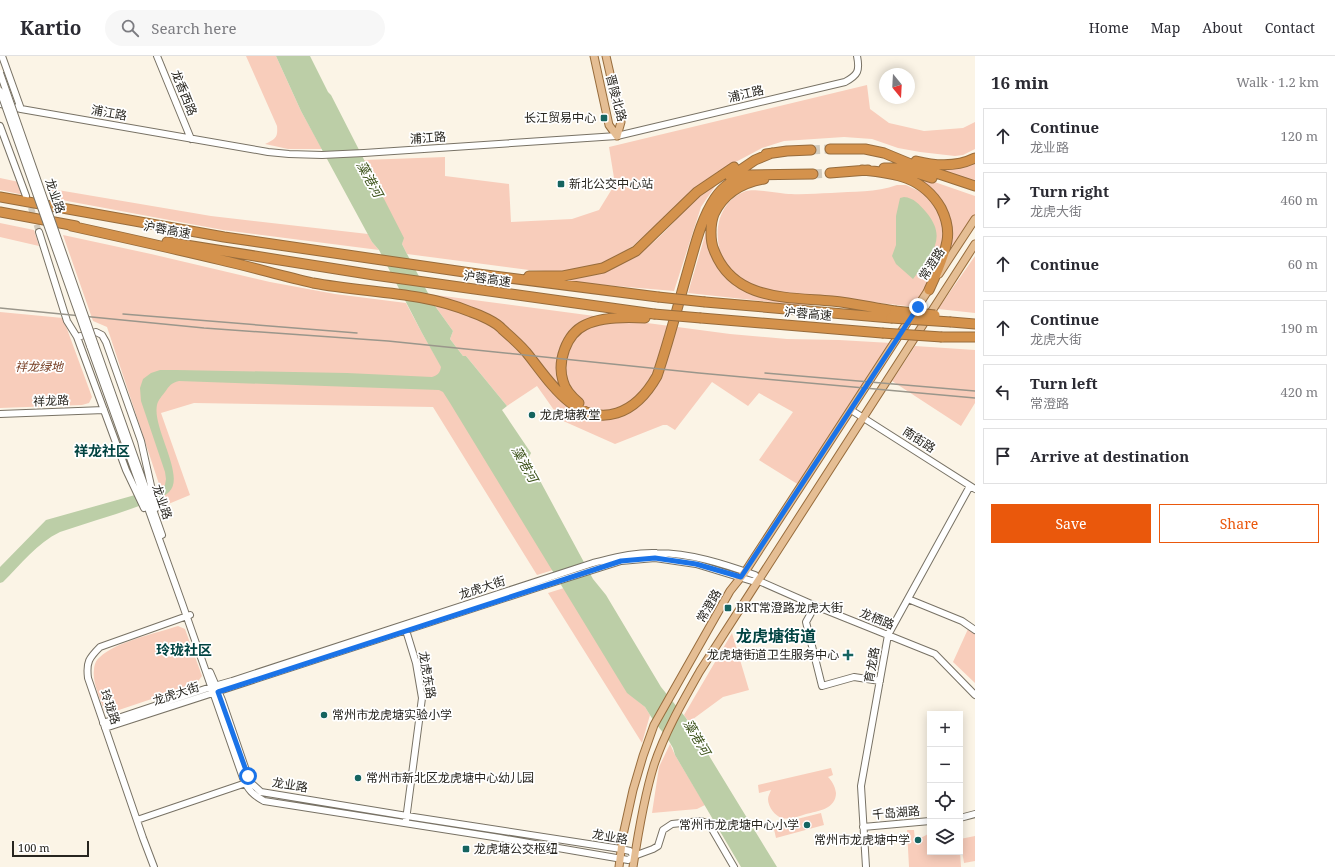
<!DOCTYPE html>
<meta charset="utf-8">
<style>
body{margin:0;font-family:"Noto Serif","Noto Sans SC",serif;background:#f7f7f7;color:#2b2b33}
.controls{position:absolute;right:12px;bottom:12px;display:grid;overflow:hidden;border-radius:0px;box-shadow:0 2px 10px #0003}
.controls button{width:36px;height:36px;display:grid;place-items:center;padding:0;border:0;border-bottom:1px solid #e1e1e2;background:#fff;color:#2b2b33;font:20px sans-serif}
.compass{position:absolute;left:879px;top:12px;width:36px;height:36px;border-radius:50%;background:#fff;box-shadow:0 2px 10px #0003;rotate:162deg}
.scale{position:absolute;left:12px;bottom:10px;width:77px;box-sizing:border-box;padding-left:4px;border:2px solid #27251f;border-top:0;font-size:11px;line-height:14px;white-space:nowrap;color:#27251f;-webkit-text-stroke:3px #fff;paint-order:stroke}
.stop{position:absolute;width:12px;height:12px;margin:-9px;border:3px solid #1a73e8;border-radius:50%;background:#fff}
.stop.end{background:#1a73e8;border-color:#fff;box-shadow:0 1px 4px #0008}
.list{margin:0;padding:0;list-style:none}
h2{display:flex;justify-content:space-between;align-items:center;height:52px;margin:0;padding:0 16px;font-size:17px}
h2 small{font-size:13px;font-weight:400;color:#7c7c81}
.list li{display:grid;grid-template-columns:26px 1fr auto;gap:12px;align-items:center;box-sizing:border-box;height:56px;margin:0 8px 8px;padding:0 8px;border:1px solid #e1e1e2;border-radius:0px}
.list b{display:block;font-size:15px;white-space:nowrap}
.list p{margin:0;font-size:13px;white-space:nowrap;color:#7c7c81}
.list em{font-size:13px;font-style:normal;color:#7c7c81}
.actions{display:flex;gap:8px;padding:12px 16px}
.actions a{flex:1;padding:9px 0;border:1px solid #ea580c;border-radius:0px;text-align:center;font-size:14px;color:#ea580c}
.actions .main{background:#ea580c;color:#fff}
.icon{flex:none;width:22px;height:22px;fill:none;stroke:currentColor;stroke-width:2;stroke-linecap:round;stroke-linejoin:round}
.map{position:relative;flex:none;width:975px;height:811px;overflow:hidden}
header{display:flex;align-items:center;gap:24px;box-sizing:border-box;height:56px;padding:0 20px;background:#fff;border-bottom:1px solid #e1e1e2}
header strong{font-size:19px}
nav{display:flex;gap:22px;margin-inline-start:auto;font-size:14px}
.search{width:280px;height:36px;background:#f7f7f7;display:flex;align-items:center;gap:10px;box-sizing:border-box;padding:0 14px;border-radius:22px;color:#7c7c81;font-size:15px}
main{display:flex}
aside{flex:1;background:#fff}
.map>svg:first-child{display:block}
</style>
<header>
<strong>Kartio</strong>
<div class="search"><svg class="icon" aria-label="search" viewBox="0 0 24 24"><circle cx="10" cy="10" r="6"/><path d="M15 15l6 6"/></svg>Search here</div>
<nav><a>Home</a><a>Map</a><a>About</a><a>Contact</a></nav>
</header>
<main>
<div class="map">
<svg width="975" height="811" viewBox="0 0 975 811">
<rect width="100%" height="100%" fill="#fbf4e6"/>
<path fill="#f8cdbb" d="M246 0H276L301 55 322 93H288L265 88C276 83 278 81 277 70Z
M867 29 870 53 889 67 924 75 963 72 975 66V93L963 99 955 100 920 96 898 92 872 83 844 81 784 85 762 92 717 116 691 136 633 190 602 208 561 216 529 214 407 198 402 188 403 182 364 104 445 101V120L509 128 511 166 572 163 599 154 615 128 609 91Z
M975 107V126L938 113 955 111Z
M0 122 19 126 24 139 0 134Z
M923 122 975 140V160L949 200 947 199C958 162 949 150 922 126Z
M714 129H716L701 151 674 235 569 226 570 223C602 217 630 206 656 184 668 173 679 160 690 148 697 141 706 135 714 129Z
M897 129H906L925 138 931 143 940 156 945 180 932 221 915 251C883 247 852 244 821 241 799 239 772 239 752 229 744 225 734 218 728 211 710 186 715 146 746 135 755 132 781 138 791 138 804 139 818 137 831 137 853 135 876 137 897 129Z
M46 132 211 160 368 178 372 186 379 194 223 174 51 142Z
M0 167 34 174 39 190 0 181Z
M708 169 709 186 730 224 807 248 806 250 688 237Z
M63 179 151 198 270 226 335 238 406 247 422 277 459 341 451 347 553 514 537 519 433 351 194 347 161 357 190 439 166 449 107 271 93 265Z
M975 200V257L938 253Z
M428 238 730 278 787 283 839 284 891 287 799 429 759 404 793 356 759 337 748 350 712 326 675 374 667 369H663L615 388 561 364 537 330 507 350 466 300H463L450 283 453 275 435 250Z
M0 256 63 262 92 341 89 347 82 349 0 352Z
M915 290 975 294V347L961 370 892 325Z
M564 532 627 636 645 651 650 659 642 687 548 537Z
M178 570 185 573 202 620 196 628 110 657 104 654C100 643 92 625 94 614 94 609 96 604 100 601 115 586 157 577 178 570Z
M968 573 975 577V627L953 606Z
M732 577 749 634 723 641 689 666 684 659Z
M670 688 675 699 705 749 697 753 652 757 659 711Z
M831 712 833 719 828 721C832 725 835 730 836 737 836 753 818 755 806 758 799 760 790 764 782 762 775 760 768 751 768 743 768 740 770 737 771 734L759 737 758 729Z
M821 757 824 769 776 782 773 769Z
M907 774H914L915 785 930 777V796L960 795 961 811H909Z
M975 780V805L964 807 960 783Z"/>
<path fill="#bccea7" d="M276 0H310L328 36 331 39 404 182 402 188 407 198 435 250 453 275 450 283 463 300H466L507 350 502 354 531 397 529 401 531 408 593 523 606 539 661 631 686 662 777 811H741L675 699 673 692 666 680 655 667 645 651 627 637 450 347 443 336 439 334 179 325C171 327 169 330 165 336 162 340 158 344 157 349 152 372 186 420 169 436 163 442 155 444 147 447 119 458 89 466 60 476 37 487 21 508 3 526L0 527V511L46 464 160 432 165 429 166 423 165 416 141 345 140 332 143 323 151 317 160 314H176L347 317 432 321C438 319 440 317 441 311L422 277 379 194 372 186 301 55Z
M904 141C914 142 919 148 926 156 949 183 930 200 913 223L896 208 892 200 896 189V160L900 142Z"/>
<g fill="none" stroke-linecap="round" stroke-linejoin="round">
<path stroke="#d1cbbe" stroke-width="6" stroke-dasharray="6 3" stroke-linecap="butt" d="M28 143 39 176"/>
<path stroke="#d1cbbe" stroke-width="9" stroke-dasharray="9 4.5" stroke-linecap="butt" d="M811 94 830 93
M813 118 830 117"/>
<g stroke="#787265" stroke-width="8">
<path id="minor" d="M2 0 21 53
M157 0 191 83
M0 48 21 53 268 96 289 98 322 99 364 97 617 80 845 26C858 19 860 15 857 0
M0 70 26 140
M39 176 67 265 77 281 126 414 144 452
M77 281 96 276 102 279 106 286 141 385 156 452
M95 289 162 479
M90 290 182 547 243 722C248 734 253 739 264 745L500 782 628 804 634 800 653 793 658 790 663 774 672 768 701 765 709 768 734 811
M851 354 975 433
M0 358 104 354
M908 543 962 565 975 574
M815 550 806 566 822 630 854 621 880 625
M405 571 416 607 422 642 406 764
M210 616 222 644 250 726 261 736 407 760 621 793 630 795 634 800
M103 667 211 631 232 625 593 507C614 502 635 496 657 497 690 497 724 508 755 519L759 525
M105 672 542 530 621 505 655 502 696 508 752 525H759L818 551 935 598 975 639
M960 762 975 758
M137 764 249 726
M863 771 930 765
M154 811 143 782 88 622C86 606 89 602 100 591L190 559
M866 811 861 730 888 579 970 430"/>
</g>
<g stroke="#976c3c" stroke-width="9">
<path id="major" d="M594 0 609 69 617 80
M606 0 621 66 617 80
M939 218 975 163
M619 811 623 779 633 734 643 700 654 669 730 535 745 516 931 230
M633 811C638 778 644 741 654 709 665 676 683 645 700 615L975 188"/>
</g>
<g stroke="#976c3c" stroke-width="11">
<path id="highway" d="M830 93H865L884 97 918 111 975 130
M766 98 787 95 811 94
M916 105C936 110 957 111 975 102
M884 112H901L932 122
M862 114C895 117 923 121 941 152 946 162 949 174 947 185 944 202 936 219 929 234
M830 117 868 114
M730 121 755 104 772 97
M764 123C741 127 724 137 714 158 710 168 710 185 714 194 733 245 787 241 832 245 853 247 874 252 895 255
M0 141 224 181 478 218 658 241
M0 156 76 170
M71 170C121 181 171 192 221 204 252 211 282 220 313 227 366 237 421 235 471 256 480 259 496 266 502 273 510 280 519 288 526 296 548 323 575 370 617 357 636 351 648 336 657 320 669 285 678 249 688 214 695 190 701 163 715 142 723 130 736 122 749 119L813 118
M167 186 374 219 654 258
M529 220H563L603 212 636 195 697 136 734 111
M705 246 891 262
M701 262 882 277
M951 266 975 268
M942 281H975
M579 347C572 341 565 334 563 325 557 306 566 278 585 269 601 261 628 261 645 262"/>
</g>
<use href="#minor" stroke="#fff" stroke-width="6"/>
<use href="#major" stroke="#e5be94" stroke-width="7"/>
<use href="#highway" stroke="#d4924c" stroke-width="9"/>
<path stroke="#9a968b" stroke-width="1.5" d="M0 252 204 272 388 285 699 317 975 342
M123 258 357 277
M765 317 975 335"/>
<g stroke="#787265" stroke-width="8" stroke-linecap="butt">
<path id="minor-bridge" d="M0 17 95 289
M0 35 90 290"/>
</g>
<g stroke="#976c3c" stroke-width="11" stroke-linecap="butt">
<path id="highway-bridge" d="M658 241 705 246
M895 255 935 259
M654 258 701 262
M891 262 951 266
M882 277 942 281"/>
</g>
<use href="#minor-bridge" stroke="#fff" stroke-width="6"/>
<use href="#highway-bridge" stroke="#d4924c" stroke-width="9"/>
</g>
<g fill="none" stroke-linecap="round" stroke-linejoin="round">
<path stroke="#1a73e8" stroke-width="5" d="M248 720 218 636 621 505 655 502 696 508 741 521 918 251"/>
</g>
<g fill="#156460" stroke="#fff" stroke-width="1.5">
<rect x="600" y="58" width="8" height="8" rx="2"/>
<rect x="557" y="124" width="8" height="8" rx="2"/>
<circle cx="532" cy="359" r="4"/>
<rect x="724" y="548" width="8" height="8" rx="2"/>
<path d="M846 593h4v4h4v4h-4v4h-4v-4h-4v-4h4z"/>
<circle cx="324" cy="659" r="4"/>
<circle cx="358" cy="722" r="4"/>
<circle cx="807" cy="769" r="4"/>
<circle cx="918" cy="784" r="4"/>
<rect x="462" y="789" width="8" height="8" rx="2"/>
</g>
<g text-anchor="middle" stroke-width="3.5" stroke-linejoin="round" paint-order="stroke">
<g font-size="12" fill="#27251f" stroke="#fff">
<text transform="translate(184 37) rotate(68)" y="4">龙香西路</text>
<text transform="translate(746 38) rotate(-13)" y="4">浦江路</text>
<text transform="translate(616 42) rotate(75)" y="4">晋陵北路</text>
<text transform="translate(109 57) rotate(10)" y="4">浦江路</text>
<text transform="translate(428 82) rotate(-4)" y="4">浦江路</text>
<text transform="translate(55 140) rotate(71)" y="4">龙业路</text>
<text transform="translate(167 174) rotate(10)" y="4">沪蓉高速</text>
<text transform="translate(932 208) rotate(-57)" y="4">常澄路</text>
<text transform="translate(487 223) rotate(8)" y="4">沪蓉高速</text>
<text transform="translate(808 258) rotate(5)" y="4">沪蓉高速</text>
<text transform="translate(51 345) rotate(-2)" y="4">祥龙路</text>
<text transform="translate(919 384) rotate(33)" y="4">南街路</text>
<text transform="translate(162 446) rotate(71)" y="4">龙业路</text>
<text transform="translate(482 532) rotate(-18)" y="4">龙虎大街</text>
<text transform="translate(709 550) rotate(-60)" y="4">常澄路</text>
<text transform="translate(877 563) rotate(22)" y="4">龙栖路</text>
<text transform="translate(872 609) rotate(-80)" y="4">育龙路</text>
<text transform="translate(427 619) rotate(80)" y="4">龙虎东路</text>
<text transform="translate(176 638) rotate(-18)" y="4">龙虎大街</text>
<text transform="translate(110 651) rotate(71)" y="4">玲珑路</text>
<text transform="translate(290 729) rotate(9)" y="4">龙业路</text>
<text transform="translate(896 757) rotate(-5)" y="4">千岛湖路</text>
<text transform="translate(610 781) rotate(10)" y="4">龙业路</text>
</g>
<g font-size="12" fill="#27251f" stroke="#fff" text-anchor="start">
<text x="596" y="66" text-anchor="end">长江贸易中心</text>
<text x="569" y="132">新北公交中心站</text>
<text x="540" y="363">龙虎塘教堂</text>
<text x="736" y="556">BRT常澄路龙虎大街</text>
<text x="839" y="603" text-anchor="end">龙虎塘街道卫生服务中心</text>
<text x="332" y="663">常州市龙虎塘实验小学</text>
<text x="366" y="726">常州市新北区龙虎塘中心幼儿园</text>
<text x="799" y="773" text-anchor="end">常州市龙虎塘中心小学</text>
<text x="910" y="788" text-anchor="end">常州市龙虎塘中学</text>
<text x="474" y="797">龙虎塘公交枢纽</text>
</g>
<g font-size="12" font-style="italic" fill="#794127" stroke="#fff">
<text x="39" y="315">祥龙绿地</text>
</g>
<g font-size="13" font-style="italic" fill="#3e541c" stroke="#fff">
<text transform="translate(370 123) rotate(61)" y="5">藻港河</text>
<text transform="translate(525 408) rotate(61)" y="5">藻港河</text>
<text transform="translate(697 681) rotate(59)" y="5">藻港河</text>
</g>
<g font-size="14" font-weight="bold" fill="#004341" stroke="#fff">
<text x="102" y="400">祥龙社区</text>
<text x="184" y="599">玲珑社区</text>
</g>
<g font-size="16" font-weight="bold" fill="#004341" stroke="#fff">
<text x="776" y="586">龙虎塘街道</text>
</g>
</g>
</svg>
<div class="controls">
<button>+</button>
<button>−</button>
<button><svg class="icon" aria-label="locate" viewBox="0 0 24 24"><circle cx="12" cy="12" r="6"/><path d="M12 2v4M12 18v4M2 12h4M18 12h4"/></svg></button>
<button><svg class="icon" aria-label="layers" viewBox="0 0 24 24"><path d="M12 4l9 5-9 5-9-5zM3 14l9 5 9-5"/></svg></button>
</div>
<svg class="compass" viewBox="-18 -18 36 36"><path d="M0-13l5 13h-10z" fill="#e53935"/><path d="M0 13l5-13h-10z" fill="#7c7c81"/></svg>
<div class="scale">100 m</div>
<div class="stop" style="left:248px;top:720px"></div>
<div class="stop end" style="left:918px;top:251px"></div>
</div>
<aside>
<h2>16 min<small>Walk · 1.2 km</small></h2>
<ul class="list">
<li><svg class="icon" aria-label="ahead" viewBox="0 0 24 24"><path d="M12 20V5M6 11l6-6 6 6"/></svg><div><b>Continue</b><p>龙业路</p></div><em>120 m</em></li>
<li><svg class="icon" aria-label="right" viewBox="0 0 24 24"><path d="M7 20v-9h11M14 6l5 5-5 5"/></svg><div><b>Turn right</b><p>龙虎大街</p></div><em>460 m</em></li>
<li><svg class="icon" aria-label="ahead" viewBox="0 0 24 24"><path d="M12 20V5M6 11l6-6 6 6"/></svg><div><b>Continue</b></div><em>60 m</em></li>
<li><svg class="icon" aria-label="ahead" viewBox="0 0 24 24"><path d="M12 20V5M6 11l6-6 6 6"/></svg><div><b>Continue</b><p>龙虎大街</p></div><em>190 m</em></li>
<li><svg class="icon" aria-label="left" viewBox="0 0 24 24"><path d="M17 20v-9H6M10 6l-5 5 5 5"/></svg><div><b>Turn left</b><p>常澄路</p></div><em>420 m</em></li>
<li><svg class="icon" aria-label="arrive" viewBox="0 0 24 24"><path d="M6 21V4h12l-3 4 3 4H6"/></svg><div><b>Arrive at destination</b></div></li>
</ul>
<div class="actions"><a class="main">Save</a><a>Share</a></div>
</aside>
</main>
